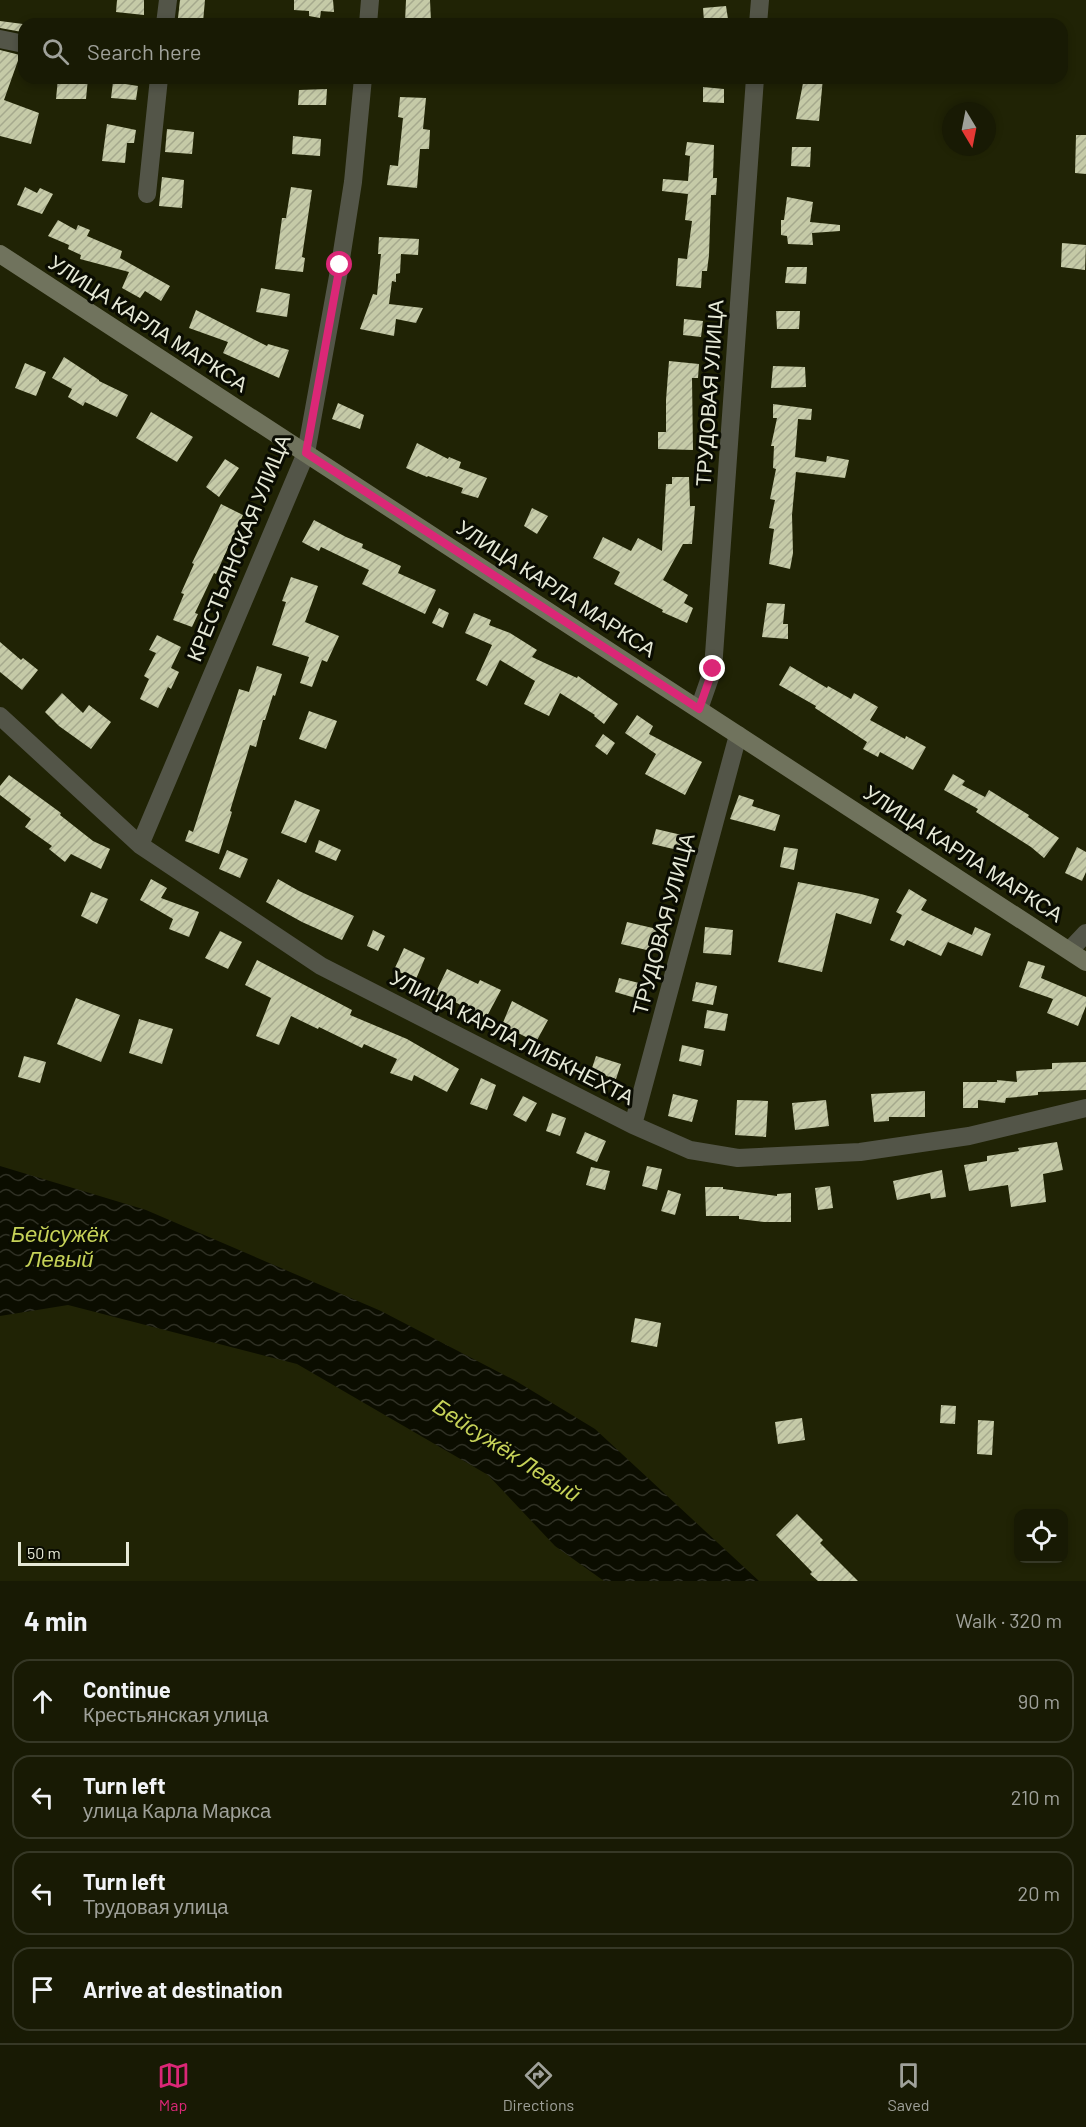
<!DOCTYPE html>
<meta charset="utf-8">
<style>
body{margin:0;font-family:Barlow,sans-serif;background:#21230e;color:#f1f3f6}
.controls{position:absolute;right:18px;bottom:18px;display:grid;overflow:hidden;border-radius:12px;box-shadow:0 3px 9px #0003}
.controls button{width:54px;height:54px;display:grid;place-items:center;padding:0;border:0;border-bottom:2px solid #363826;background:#181a04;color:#f1f3f6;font:30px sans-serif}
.compass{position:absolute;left:942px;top:102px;width:54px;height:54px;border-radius:50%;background:#181a04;box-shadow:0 3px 9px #0003;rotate:170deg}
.scale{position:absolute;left:18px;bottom:15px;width:111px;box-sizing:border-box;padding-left:6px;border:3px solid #e6e9d7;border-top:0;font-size:16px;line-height:21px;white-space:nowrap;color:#e6e9d7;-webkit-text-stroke:4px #0a0c02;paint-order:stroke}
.stop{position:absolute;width:18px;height:18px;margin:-14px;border:4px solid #db2777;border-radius:50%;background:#fff}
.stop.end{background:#db2777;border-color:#fff;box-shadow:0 2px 6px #0008}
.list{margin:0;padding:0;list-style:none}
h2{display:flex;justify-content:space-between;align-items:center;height:78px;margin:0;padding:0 24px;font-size:26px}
h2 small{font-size:20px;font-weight:400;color:#9fa19a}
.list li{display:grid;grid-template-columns:39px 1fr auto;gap:18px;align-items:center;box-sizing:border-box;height:84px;margin:0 12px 12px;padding:0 12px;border:2px solid #363826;border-radius:18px}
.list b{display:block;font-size:22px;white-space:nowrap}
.list p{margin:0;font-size:20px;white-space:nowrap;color:#9fa19a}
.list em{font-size:20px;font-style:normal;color:#9fa19a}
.icon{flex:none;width:33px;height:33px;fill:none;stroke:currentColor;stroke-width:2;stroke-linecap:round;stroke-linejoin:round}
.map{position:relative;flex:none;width:1086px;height:1581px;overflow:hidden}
.search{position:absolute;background:#181a04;box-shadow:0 3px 9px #0003;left:18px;right:18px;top:18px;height:66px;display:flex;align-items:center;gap:15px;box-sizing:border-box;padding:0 21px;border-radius:18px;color:#9fa19a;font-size:22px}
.sheet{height:462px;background:#181a04}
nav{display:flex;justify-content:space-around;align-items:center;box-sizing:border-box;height:84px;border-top:2px solid #363826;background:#181a04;font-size:16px;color:#9fa19a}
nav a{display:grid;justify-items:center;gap:3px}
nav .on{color:#db2777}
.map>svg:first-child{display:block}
</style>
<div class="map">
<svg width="1086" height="1581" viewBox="0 0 1086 1581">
<defs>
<pattern id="water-waves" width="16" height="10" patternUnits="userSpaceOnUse" patternTransform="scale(1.5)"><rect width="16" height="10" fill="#0b0d00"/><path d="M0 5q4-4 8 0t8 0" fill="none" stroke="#2f3024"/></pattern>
<pattern id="building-hatch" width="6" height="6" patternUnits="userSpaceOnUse" patternTransform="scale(1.5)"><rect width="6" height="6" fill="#c5caa7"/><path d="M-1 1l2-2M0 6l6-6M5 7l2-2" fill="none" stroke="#a5a98d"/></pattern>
</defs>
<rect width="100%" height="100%" fill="#202305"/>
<path fill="url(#water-waves)" d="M0 1166 146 1210 381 1311 516 1381 595 1429 759 1581H604L555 1546 488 1475 297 1364 68 1305 0 1316Z"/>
<path fill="url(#building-hatch)" d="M117 0H144V15L116 12Z
M180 0H205L203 22 178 18Z
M294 0H333L334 12 321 11 320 18 309 16V11L294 10Z
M406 0H430L431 22H405Z
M726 6 728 19 704 21 703 8Z
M0 21 23 24 22 32 0 28Z
M0 50 20 55 4 100 39 113 31 144 0 136Z
M58 78H88L86 99H56Z
M804 78H823L819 121 796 119Z
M113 82 138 86 136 100 111 98Z
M703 87 724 89V103L703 102Z
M327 89 326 105H298L299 90Z
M400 97 426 98 423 129 430 130 429 149H420L417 188 387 185 390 165 398 166 403 118 398 117Z
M107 124 136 130 134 143H127L125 163 102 161Z
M167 129 194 132 192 154 165 152Z
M1076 135H1086V174L1075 173Z
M293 136 321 139 320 156 292 154Z
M687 142 714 145 713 178H717L716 195H711L709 255 707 271H702L701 288 676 286 678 258 687 259 692 221 685 220 688 194 662 191 663 179 688 181 690 156 685 155Z
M792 147H811L810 167 791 166Z
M162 177 184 180 182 208 159 206Z
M25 187 37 193 40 188 53 194 42 214 17 205Z
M291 187 312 190 302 257 305 258 303 272 275 269 282 218H286Z
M787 197 813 202 810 222 840 225V231L812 233 813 245 788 244 787 236 781 235V220H784Z
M58 220 76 230 78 225 90 230 87 236 122 251 120 258 170 286 161 301 145 291 140 298 122 288 129 272 80 259 81 255 68 249 69 245 48 236Z
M379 237 419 239 418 255 401 254 400 273 396 274V282L392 281 389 304 423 308 416 323 396 319 394 336 360 329 373 294 377 295 381 254H378Z
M1062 243 1086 245 1085 270 1061 267Z
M787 267H807L806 284 785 283Z
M261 288 290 294 287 317 256 312Z
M196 310 267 346 268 344 289 350 279 378 223 353 228 342 189 328Z
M776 311H800L799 329H777Z
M684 319 703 321 701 337 683 335Z
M64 357 99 380V381L128 395 117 417 85 402 83 406 68 397 72 389 52 378Z
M669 361 699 364 698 378H692L693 450 658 449V432H666V400Z
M25 363 46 372 36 396 15 388Z
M773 366 805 367 806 387 771 388Z
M338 403 364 415 360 429 332 419Z
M773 404 812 409 811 420 798 419 795 457 826 462 827 456 849 460 845 478 796 472 792 515 793 553 790 569 769 564 774 529 769 528 775 500 770 499 776 469 773 468 774 446H771L777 418H773Z
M151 412 193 437 177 462 136 438Z
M417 443 448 459 449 457 461 462 459 468 487 478 478 498 461 493 463 488 428 476 427 477 406 468Z
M225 459 239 468 219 497 206 487Z
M672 477H689L690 506H695L692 544H683L663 580 688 595 684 603 693 608 687 623 662 612 663 610 614 584 620 572 593 558 603 537 631 551 638 538 662 551 666 484H672Z
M221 504 243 515 216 574 214 573 195 613 198 614 192 627 173 620 184 594 181 593 194 564 192 563Z
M532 508 548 516 537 534 524 526Z
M314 520 346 537 363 544 362 548 401 566 398 573 436 590 425 614 362 584 369 570 321 547 319 551 302 542Z
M291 577 318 586 305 622 339 636 327 662 322 660 312 687 300 683 309 657 272 645 286 602 282 601Z
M767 603 785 604 783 624H788V639L762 637Z
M439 608 449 613 443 628 432 623Z
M474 613 491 620 489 625 510 633 537 650 532 657 577 678 578 676 618 704 604 724 594 716 595 715 560 693 549 716 524 704 535 681 500 660 487 686 476 680 492 645 465 633Z
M157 635 181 647 171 668 179 672 171 689 168 687 158 708 140 699 149 679 144 676 156 653 149 650Z
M0 642 21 660 23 658 38 670 22 690 0 672Z
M257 666 282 674 275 696 273 695 265 720H263L256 747 250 745 230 811 232 812 219 854 185 841 189 830 193 832 239 689 249 692Z
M790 666 827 688 828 686 851 699 854 693 878 707 870 720 905 739 906 736 926 747 913 770 880 752 878 757 863 749 867 742 815 708 816 706 779 685Z
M62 693 83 713 89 705 111 722 91 749 59 726 45 712Z
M309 711 337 721 326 749 299 739Z
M637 715 653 726 649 734 702 762 685 795 645 774 656 754 625 733Z
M603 734 615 743 607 755 595 746Z
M953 774 965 781 962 785 985 797 989 790 1029 815 1028 817 1059 838 1044 858 1031 847 976 812 978 809 944 790Z
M9 775 61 813 60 815 93 841 110 849 101 869 71 854 65 862 49 849 52 846 25 827 31 819 0 795V786Z
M739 795 754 800 752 806 780 815 775 831 730 819Z
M295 800 320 810 306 843 281 833Z
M656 829 686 836 682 851 652 844Z
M319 840 341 850 336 861 315 852Z
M784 847 798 849 794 870 780 867Z
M1077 847 1086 852V872L1082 881 1065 873Z
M227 850 248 859 240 878 219 869Z
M151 879 167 888 161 898 199 912 189 937 169 929 173 919 140 900Z
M278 879 299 891 354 916 342 940 302 922 266 902Z
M798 882 861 894 879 899 871 924 836 913 822 972 778 962Z
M909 889 927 900 921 910 972 935 975 927 991 934 982 956 948 942 941 956 907 940 904 946 890 940 902 915 896 912Z
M91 892 108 899 97 924 81 916Z
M627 922 657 929 651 951 621 944Z
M705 927 733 930 731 955 703 953Z
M373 930 385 936 378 951 367 946Z
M220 931 242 942 228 969 205 958Z
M404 948 425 958 416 979 394 970Z
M257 960 352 1010 350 1015 407 1039 459 1069 447 1092 414 1075 412 1081 390 1073 397 1059 364 1044 362 1048 319 1027 318 1029 291 1016 279 1045 256 1036 271 998 245 985Z
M1028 961 1045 966 1041 978 1086 997V1006L1078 1026 1047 1013 1053 999 1019 987Z
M447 969 478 984 480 980 501 990 486 1018 453 1001V1003L435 994Z
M619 978 643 984 639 999 615 992Z
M696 982 717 986 713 1005 692 1001Z
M76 998 120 1015 101 1062 57 1044Z
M512 1001 548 1020 536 1042 502 1025Z
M707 1010 728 1014 725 1031 704 1028Z
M139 1019 173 1029 162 1064 129 1053Z
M682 1045 704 1050 701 1066 679 1061Z
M24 1056 46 1062 40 1083 18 1077Z
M596 1056 621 1064 616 1079 591 1071Z
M1086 1062V1090L1038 1092V1095L1006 1098 1005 1103 978 1100V1108H963V1082H997V1080L1017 1082 1016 1071 1052 1069V1063Z
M481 1078 496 1085 487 1110 470 1104Z
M925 1091V1117H889V1121L874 1122 871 1094Z
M673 1094 698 1100 692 1122 668 1116Z
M523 1096 537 1103 526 1122 513 1115Z
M737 1100 768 1101 766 1137 735 1135Z
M826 1100 829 1126 795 1130 792 1103Z
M552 1113 566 1118 560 1136 546 1131Z
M585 1132 606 1141 597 1162 576 1153Z
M1057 1142 1063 1170 1043 1174 1046 1202 1011 1207 1008 1185 969 1191 964 1165 987 1161V1156L1019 1151 1018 1148Z
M647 1166 662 1169 657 1190 642 1186Z
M591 1167 610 1171 605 1190 586 1185Z
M942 1170 946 1197 931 1199 930 1193 897 1200 893 1181Z
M830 1186 833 1208 818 1210 815 1188Z
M705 1187H723V1189L777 1196V1194L791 1193V1222H764L739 1219V1216H706Z
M668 1190 681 1194 675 1215 661 1211Z
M635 1318 661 1323 657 1347 631 1342Z
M941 1405 956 1406 955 1424 940 1423Z
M802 1418 805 1440 778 1444 775 1422Z
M978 1420 994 1421 992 1455 977 1454Z
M797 1514 823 1540 820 1543 858 1581H818L810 1574 812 1572 776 1535Z"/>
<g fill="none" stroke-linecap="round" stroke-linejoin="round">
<path stroke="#535548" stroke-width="18" d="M165 24 168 0
M368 24 370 0
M758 24 760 0
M0 39 24 44
M147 194 159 78
M699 709 713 669 755 78
M0 716 140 845 321 966 633 1125 690 1150 738 1158 860 1152 969 1136 1086 1108
M140 845 306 453 340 265 353 182 363 78
M1070 950 1086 933
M633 1125 738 735"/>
<path stroke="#70735d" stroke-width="18" d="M0 254 1086 962"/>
</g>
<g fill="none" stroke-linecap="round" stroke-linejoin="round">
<path stroke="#db2777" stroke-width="8" d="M340 265 306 453 699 709 713 669"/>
</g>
<g text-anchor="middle" stroke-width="6" stroke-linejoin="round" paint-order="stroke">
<g font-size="21" fill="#e6e9d7" stroke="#0a0c02">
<text transform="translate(148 324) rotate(33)" y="7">УЛИЦА КАРЛА МАРКСА</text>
<text transform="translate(710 393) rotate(-86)" y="7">ТРУДОВАЯ УЛИЦА</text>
<text transform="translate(239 548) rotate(-68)" y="7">КРЕСТЬЯНСКАЯ УЛИЦА</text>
<text transform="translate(556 589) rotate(33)" y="7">УЛИЦА КАРЛА МАРКСА</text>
<text transform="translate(963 854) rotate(33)" y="7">УЛИЦА КАРЛА МАРКСА</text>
<text transform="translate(664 924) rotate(-75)" y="7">ТРУДОВАЯ УЛИЦА</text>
<text transform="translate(512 1038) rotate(27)" y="7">УЛИЦА КАРЛА ЛИБКНЕХТА</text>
</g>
<g font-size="22" font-style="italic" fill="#c6d258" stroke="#0a0c02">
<text x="60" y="1242">Бейсужёк<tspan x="60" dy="25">Левый</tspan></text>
<text transform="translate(507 1450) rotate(33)" y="8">Бейсужёк Левый</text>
</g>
</g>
</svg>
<div class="controls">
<button><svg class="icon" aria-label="locate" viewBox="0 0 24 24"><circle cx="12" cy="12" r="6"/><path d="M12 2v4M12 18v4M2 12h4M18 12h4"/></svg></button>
</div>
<svg class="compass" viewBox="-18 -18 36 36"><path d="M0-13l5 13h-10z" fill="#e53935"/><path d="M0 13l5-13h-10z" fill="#9fa19a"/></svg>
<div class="scale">50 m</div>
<div class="stop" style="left:340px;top:265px"></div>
<div class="stop end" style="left:713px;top:669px"></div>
<div class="search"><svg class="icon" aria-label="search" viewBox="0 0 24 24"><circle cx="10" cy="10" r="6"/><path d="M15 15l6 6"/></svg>Search here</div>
</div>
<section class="sheet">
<h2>4 min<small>Walk · 320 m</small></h2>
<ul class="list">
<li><svg class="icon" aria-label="ahead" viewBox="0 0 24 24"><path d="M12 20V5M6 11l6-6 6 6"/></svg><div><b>Continue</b><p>Крестьянская улица</p></div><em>90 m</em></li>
<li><svg class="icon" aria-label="left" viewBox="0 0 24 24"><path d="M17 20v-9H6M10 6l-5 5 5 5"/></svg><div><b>Turn left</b><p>улица Карла Маркса</p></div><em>210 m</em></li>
<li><svg class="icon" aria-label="left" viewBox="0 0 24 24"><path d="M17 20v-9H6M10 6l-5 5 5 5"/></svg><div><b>Turn left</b><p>Трудовая улица</p></div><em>20 m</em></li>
<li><svg class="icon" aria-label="arrive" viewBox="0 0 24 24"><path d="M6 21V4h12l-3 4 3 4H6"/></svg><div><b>Arrive at destination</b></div></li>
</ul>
</section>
<nav>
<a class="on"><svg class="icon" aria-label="map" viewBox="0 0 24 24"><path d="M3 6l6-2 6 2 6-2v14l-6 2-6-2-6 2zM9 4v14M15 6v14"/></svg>Map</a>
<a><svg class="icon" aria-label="directions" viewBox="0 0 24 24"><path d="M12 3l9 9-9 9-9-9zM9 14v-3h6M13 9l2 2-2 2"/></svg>Directions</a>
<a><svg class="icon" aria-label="saved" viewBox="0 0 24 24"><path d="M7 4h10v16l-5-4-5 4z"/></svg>Saved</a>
</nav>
